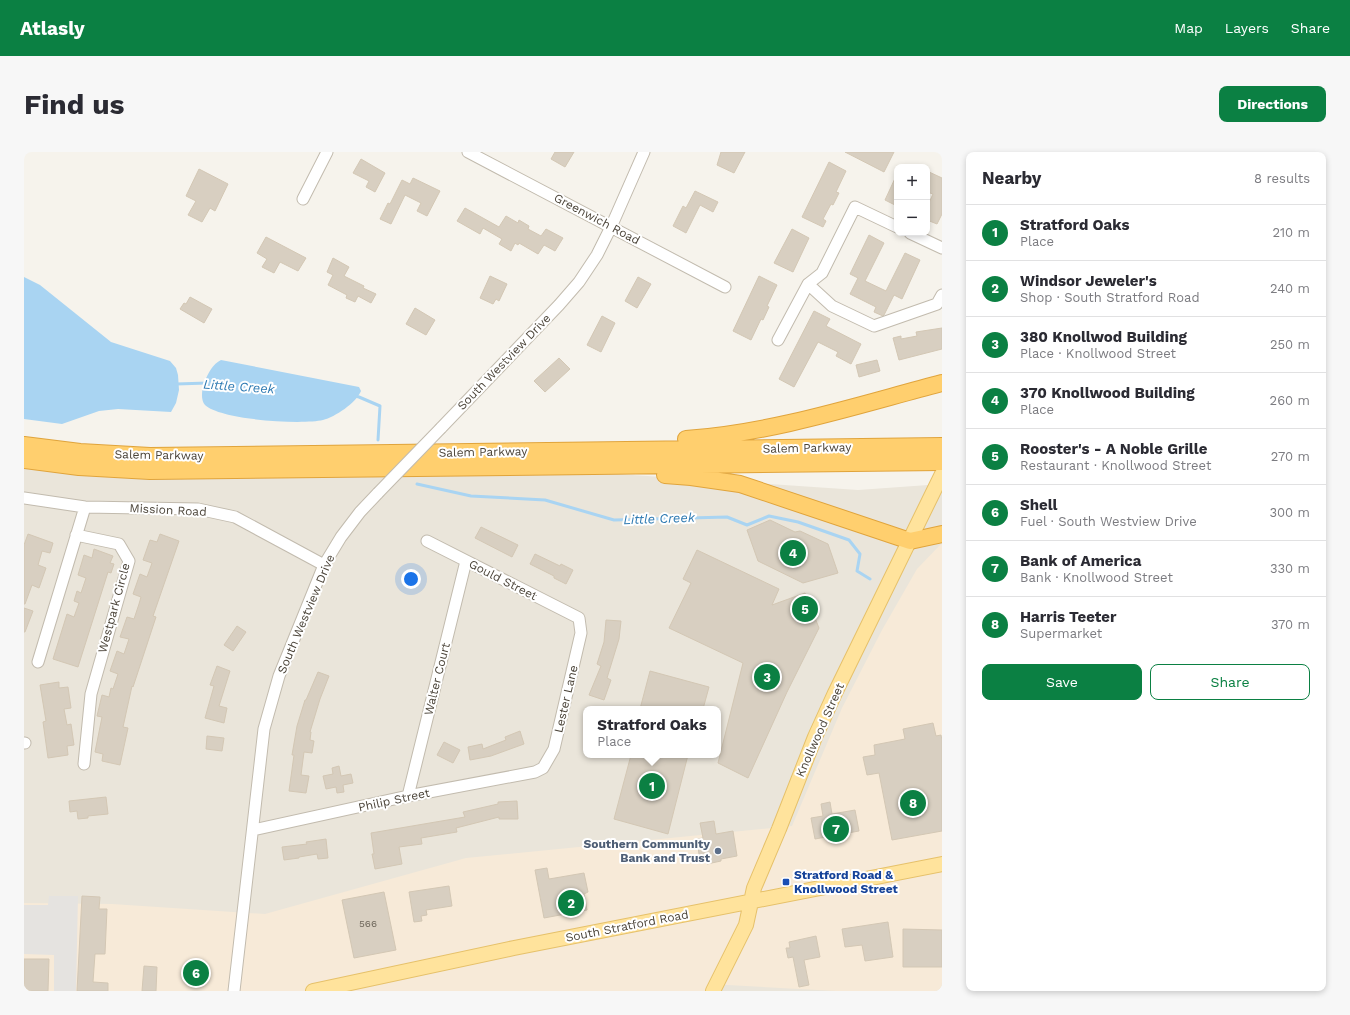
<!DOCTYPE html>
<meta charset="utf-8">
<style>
body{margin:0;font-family:"Work Sans",sans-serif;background:#f7f7f7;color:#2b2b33}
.controls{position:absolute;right:12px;top:12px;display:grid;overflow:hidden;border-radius:8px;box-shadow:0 2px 6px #0003}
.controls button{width:36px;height:36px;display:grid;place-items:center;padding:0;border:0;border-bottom:1px solid #e1e1e2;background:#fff;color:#2b2b33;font:20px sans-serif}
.you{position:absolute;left:387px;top:427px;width:14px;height:14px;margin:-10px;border:3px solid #fff;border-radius:50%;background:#1a73e8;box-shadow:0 0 0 6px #1a73e833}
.badge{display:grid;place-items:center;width:26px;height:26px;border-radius:50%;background:#0b8043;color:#fff;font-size:13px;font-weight:700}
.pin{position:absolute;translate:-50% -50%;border:2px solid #fff;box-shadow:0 1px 4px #0006}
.popup{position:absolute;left:559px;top:554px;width:138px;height:52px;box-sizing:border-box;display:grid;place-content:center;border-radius:8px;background:#fff;filter:drop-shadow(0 1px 3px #0005);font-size:13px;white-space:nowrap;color:#7c7c81}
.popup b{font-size:15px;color:#2b2b33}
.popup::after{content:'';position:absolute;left:50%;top:100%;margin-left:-8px;border:8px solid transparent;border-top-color:#fff}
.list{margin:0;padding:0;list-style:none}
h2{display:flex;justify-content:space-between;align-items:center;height:52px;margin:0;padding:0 16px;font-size:17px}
h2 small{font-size:13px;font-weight:400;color:#7c7c81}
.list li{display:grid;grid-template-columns:26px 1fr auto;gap:12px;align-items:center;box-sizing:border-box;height:56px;padding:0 16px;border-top:1px solid #e1e1e2}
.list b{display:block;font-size:15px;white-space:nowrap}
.list p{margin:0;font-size:13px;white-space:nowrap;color:#7c7c81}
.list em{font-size:13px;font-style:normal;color:#7c7c81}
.actions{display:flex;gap:8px;padding:12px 16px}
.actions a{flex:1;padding:9px 0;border:1px solid #0b8043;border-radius:8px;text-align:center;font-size:14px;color:#0b8043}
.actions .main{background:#0b8043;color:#fff}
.map{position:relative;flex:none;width:918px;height:839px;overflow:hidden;border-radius:8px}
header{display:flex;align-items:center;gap:24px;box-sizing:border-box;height:56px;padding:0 20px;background:#0b8043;color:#fff}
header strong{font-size:19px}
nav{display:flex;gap:22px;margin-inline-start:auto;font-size:14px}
.intro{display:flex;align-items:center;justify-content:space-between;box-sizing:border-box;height:96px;padding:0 24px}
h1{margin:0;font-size:28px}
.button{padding:10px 18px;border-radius:8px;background:#0b8043;color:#fff;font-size:14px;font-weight:700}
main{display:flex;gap:24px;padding:0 24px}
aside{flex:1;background:#fff;border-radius:8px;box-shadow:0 2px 6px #0003}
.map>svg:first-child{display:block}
</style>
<header>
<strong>Atlasly</strong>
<nav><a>Map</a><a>Layers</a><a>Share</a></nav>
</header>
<div class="intro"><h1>Find us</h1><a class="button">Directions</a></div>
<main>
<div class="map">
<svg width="918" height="839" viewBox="0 0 918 839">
<rect width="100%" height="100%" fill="#f6f3ec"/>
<path fill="#eae5da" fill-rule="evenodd" d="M0 308 488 315 834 338 918 332V839H0ZM562 557H694V603H562Z"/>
<path fill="#f7ead8" d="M918 392V839H812L686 832 682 839H0V751L88 752 241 762 442 706 768 674 818 556 858 478 893 417 916 393Z"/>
<path fill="#e5e3e0" d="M25 744H54L52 839H30V803L0 802V753H24Z"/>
<path fill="#a9d4f2" d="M0 125 16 133 87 190 146 209 152 216 154 223 155 238 152 251 147 260 94 257 75 259 38 272 0 267Z
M197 208 335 235 337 239C332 251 311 265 299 268 277 273 197 268 181 253 176 247 178 236 181 229 184 221 189 212 197 208Z"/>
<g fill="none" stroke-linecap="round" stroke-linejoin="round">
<path stroke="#a9d4f2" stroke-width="3" d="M152 232 184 231
M331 244 335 245 356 254 354 288
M393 332 447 344 521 348 590 368 703 365 723 373 745 364 774 370 825 388 836 402 833 419 846 427"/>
</g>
<path fill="#d8cfc1" stroke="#d3c7b4" d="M531 0H550L541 15 527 7Z
M697 0H721L710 21 693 13Z
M821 0H870L860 20Z
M337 7 361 21 351 40 342 35 345 29 329 21Z
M805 10 822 19 812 40 815 41 809 53 807 52 799 67 802 69 799 75 778 65Z
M175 17 204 32 191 59 186 56 178 70 164 63 172 49 162 44Z
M903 19 918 26V62L913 72 903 68V55L909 42 903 40Z
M873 22V54L861 48Z
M389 26 416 39 403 64 393 59 397 51 381 43 367 72 356 67 364 51 366 52 378 28 386 32Z
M671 39 694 50 689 60 676 53 662 81 649 74 659 54 662 56Z
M441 56 475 75 482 64 494 71 495 68 505 74 504 77 517 84 522 77 539 86 531 99 520 93 514 102 495 91 494 93 491 91 487 99 475 92 478 87 459 76 456 82 433 69Z
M768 77 785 86 769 120 750 111Z
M845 83 860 91 841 129 862 139 881 101 896 108 878 147 870 143 860 163 859 164 850 160 852 155 826 142 834 126 826 122Z
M242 85 282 106 274 119 256 110 250 121 238 115 243 107 233 101Z
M309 106 325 115 320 124 340 134 339 136 352 142 347 151 334 144 331 150 322 146 323 143 304 133 309 123 303 120Z
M466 124 483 132 475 149 472 147 469 152 456 146Z
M735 124 753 133 743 154 745 155 739 168 737 167 727 188 709 179Z
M614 125 627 132 613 156 601 149Z
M166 145 188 157 180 171 156 157 160 151 162 152Z
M391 156 411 168 402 183 382 172Z
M790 159 806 167 802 174 837 192 827 212 812 204 814 200 794 190 770 235 755 227Z
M578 164 591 171 577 200 563 193Z
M918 176V197L875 208 869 186 877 184V187L893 184 892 180Z
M535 206 546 217 521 240 510 229Z
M853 208 856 219 835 225 832 213Z
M746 368 771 380 776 379 804 392 814 421 779 431 734 409 723 378Z
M457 375 494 393 488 405 451 386Z
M4 382 29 391 26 401 18 399 14 413 22 416 15 436 8 433 1 452H0V393Z
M136 382 155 389 129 464 132 465 109 535 108 534 99 575 104 576 96 613 78 609 79 602 71 600 78 565 73 564 78 543 85 545 87 536 89 537 94 522 86 519 93 499 100 502 105 487 96 485 103 465 110 467 115 452 117 445 109 442 116 422 123 425 128 411 119 408 126 388 133 390Z
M70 397 89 404 86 411 90 412 87 421 84 420 54 515 29 507 43 462 50 465 55 451 50 449 53 439 57 441 62 426 54 423 60 403 68 406Z
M673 398 755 437 748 453 781 441 795 476 763 540 724 626 694 611 719 511 645 476 667 431 659 427Z
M511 402 536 414 537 412 549 418 542 432 530 426V424L506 412Z
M0 456 9 459 1 480H0Z
M582 468 597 469 595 487 583 526 587 528 580 548 565 543 577 514 573 512 580 490Z
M213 474 222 480 209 499 200 493Z
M193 514 206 519 195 554 203 556 200 571 181 566 190 534 186 533Z
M626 519 685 535 679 557H616Z
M294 520 305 524 296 547 286 580H287L286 588 290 589 288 601 280 600 277 623 285 624 282 641 265 639 270 603H268L273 574 281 548H282Z
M35 530V536L44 535 47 556 40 557 43 573 47 572 50 593 43 594 44 603 24 606 19 570 22 569 16 533Z
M909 571 912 584 917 583 918 588V679L868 688 855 621 843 623 839 605 851 603 850 593 881 587 879 577Z
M496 579 500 592 467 604 446 608 444 595 458 592 459 597 482 588 481 585Z
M183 584 200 586 198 599 182 597Z
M420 590 436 598 429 611 413 603Z
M607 603H664L644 682 590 667Z
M315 614 317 624 327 622 329 631 319 633 320 640 313 641 312 635 302 637 299 624 309 622 308 616Z
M82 645 84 662 64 664V666L54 667 53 659 46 660 45 649Z
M493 649 494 667H475V665L432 676 433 680 397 686 398 692 375 695 378 712 351 717 348 702H350L347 681 441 665 439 660 474 652V650Z
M806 650 808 662 831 658 835 679 791 687 787 666 799 664 797 652Z
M690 669 692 682 709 679 713 704 697 707V709L683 712V709L676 710 673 687 679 686 676 671Z
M302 687 304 706 294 707 293 702 275 705V706L260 708 258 695 283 692 282 690Z
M523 716 525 727 560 721 564 740 560 742 563 758 520 766 511 718Z
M425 734 428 754 402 758 403 763 397 764 398 769 390 770 385 740Z
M360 740 372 798 330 806 318 748Z
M58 744 76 745 75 757H83L81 802H71L69 830 84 831V839H53Z
M864 770 869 805 841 809 838 793 821 795 818 777Z
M879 777 918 778V815H879Z
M792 784 796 805 780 808 785 833 775 835 769 805 764 806 762 796H766L765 790Z
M0 807H25L24 839H0Z
M120 814 133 815 132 839H118Z"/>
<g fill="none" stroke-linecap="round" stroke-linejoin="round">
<g stroke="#c2bbae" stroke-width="13">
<path id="minor" d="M444 0 701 135
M279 47 303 0
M886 81 918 96
M784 132 808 154 850 174 913 152 918 143
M754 188 784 132 798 121 831 55 873 75
M417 276 535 153 555 130 573 103 587 75 620 0
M0 346 61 355 174 357 211 365 300 413
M52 383 95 392 105 409 67 542 60 612
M14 510 61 355
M0 591H1
M384 644 442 409
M229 678 384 644 511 620 519 616 530 597 557 481 555 466 403 389
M210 839 240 577 255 524 300 413 317 385 336 360 354 341"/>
</g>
<g stroke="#e6c16a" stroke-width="16">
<path id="major" d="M289 839 490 796 918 712
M689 839 722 773 730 736 755 677 791 585 811 541 918 322"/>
</g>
<g stroke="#e0a43c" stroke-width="18">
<path id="highway" d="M662 287C749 281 834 253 918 231
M0 293 56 300 126 304 918 294
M0 308 55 315 126 319 918 310
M641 323 667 325 716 332 886 389 918 382"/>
</g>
<use href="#minor" stroke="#fff" stroke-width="11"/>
<use href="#major" stroke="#ffe39c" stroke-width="14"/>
<use href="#highway" stroke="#ffcf6e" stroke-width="16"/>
<g stroke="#c2bbae" stroke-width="13" stroke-linecap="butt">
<path id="minor-bridge" d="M354 341 417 276"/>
</g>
<use href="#minor-bridge" stroke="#fff" stroke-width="11"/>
</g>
<circle fill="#5c6f8a" stroke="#fff" stroke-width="1.5" cx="694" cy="699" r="4"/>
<rect fill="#1a4fb4" stroke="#fff" stroke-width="1.5" x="758" y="726" width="8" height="8" rx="2"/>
<g text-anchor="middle" stroke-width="4" stroke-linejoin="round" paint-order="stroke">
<g font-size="10" fill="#6e675b">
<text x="344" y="775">566</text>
</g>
<g font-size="12" fill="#4b4439" stroke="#fff">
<text transform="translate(573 67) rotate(28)" y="4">Greenwich Road</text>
<text transform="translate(480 210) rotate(-46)" y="4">South Westview Drive</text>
<text transform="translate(783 296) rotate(-1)" y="4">Salem Parkway</text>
<text transform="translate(459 300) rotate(-1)" y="4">Salem Parkway</text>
<text transform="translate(135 303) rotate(1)" y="4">Salem Parkway</text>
<text transform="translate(144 358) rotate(3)" y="4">Mission Road</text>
<text transform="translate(479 428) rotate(27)" y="4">Gould Street</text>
<text transform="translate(90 456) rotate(-75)" y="4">Westpark Circle</text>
<text transform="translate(282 462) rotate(-67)" y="4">South Westview Drive</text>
<text transform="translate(413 527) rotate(-76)" y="4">Walter Court</text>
<text transform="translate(542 547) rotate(-77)" y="4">Lester Lane</text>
<text transform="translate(796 578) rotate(-66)" y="4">Knollwood Street</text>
<text transform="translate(370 648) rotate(-12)" y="4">Philip Street</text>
<text transform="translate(603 774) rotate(-11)" y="4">South Stratford Road</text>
</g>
<g font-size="12" font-weight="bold" fill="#4e5e75" stroke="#fff" text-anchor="end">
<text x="686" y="696">Southern Community<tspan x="686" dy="14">Bank and Trust</tspan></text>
</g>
<g font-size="12" font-weight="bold" fill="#164399" stroke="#fff" text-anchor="start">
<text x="770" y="727">Stratford Road &amp;<tspan x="770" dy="14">Knollwood Street</tspan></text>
</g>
<g font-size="13" font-style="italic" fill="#2e7ab2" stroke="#fff">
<text transform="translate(215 234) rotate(4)" y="5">Little Creek</text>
<text transform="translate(635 366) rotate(-2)" y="5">Little Creek</text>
</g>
</g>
</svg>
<div class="controls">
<button>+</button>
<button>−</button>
</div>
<div class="you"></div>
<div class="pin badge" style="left:628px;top:634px">1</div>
<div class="popup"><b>Stratford Oaks</b>Place</div>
<div class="pin badge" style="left:547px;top:751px">2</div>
<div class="pin badge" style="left:743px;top:525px">3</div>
<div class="pin badge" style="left:769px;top:401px">4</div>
<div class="pin badge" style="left:781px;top:457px">5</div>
<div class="pin badge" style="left:172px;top:821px">6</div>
<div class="pin badge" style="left:812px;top:677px">7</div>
<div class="pin badge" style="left:889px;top:651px">8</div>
</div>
<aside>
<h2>Nearby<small>8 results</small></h2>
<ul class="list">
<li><span class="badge">1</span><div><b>Stratford Oaks</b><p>Place</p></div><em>210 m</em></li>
<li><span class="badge">2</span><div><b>Windsor Jeweler's</b><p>Shop · South Stratford Road</p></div><em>240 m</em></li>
<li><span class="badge">3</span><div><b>380 Knollwod Building</b><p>Place · Knollwood Street</p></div><em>250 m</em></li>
<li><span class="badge">4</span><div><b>370 Knollwood Building</b><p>Place</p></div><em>260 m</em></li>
<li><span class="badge">5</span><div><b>Rooster's - A Noble Grille</b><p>Restaurant · Knollwood Street</p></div><em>270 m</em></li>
<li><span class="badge">6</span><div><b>Shell</b><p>Fuel · South Westview Drive</p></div><em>300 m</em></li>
<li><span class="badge">7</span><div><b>Bank of America</b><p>Bank · Knollwood Street</p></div><em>330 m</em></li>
<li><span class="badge">8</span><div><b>Harris Teeter</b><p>Supermarket</p></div><em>370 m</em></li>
</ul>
<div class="actions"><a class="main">Save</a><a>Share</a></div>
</aside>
</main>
